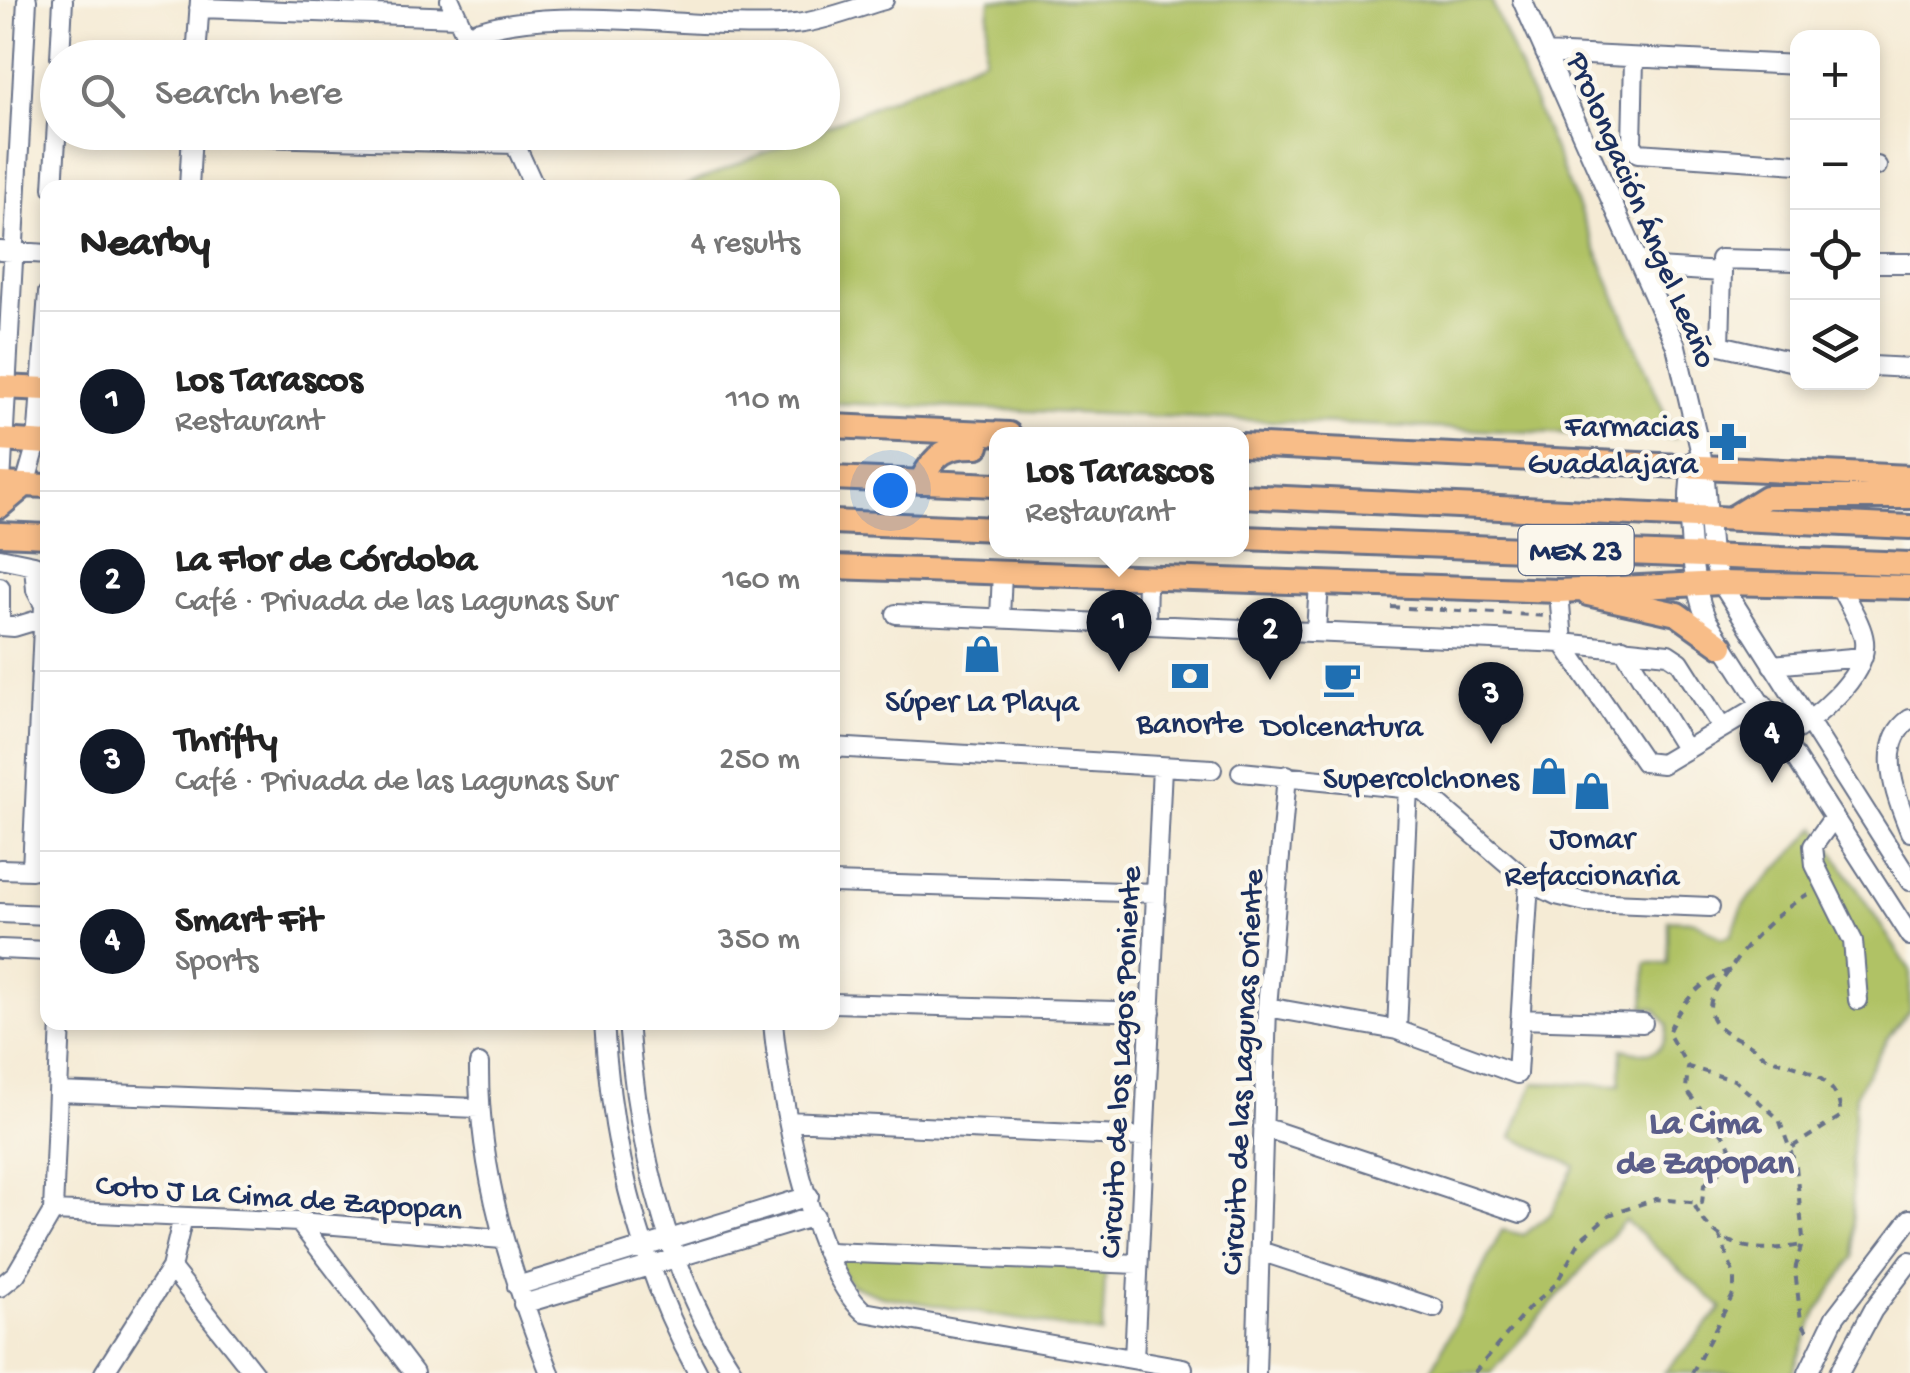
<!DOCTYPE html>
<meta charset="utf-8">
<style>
body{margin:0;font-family:"Gochi Hand",sans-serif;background:#f6f6f6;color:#222}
.controls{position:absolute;right:30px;top:30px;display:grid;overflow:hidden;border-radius:20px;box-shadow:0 5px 15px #0003}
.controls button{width:90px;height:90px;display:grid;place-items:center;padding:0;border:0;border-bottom:2px solid #e0e0e0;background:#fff;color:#222;font:50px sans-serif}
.you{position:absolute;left:890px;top:490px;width:35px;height:35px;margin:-25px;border:8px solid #fff;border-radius:50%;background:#1a73e8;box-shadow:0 0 0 15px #1a73e833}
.badge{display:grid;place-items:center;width:65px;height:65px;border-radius:50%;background:#111827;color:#fff;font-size:32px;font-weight:700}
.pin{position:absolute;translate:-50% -82px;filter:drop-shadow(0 2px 5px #0008)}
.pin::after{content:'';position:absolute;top:52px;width:35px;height:30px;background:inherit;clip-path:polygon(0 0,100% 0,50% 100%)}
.popup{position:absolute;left:989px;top:427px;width:260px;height:130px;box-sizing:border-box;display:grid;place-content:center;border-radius:20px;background:#fff;filter:drop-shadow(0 2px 8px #0005);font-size:32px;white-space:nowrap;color:#767676}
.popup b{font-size:38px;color:#222}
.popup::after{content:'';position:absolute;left:50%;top:100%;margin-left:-20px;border:20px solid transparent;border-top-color:#fff}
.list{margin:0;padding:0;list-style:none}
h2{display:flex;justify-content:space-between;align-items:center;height:130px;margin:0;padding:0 40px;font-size:42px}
h2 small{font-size:32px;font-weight:400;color:#767676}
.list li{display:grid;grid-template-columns:65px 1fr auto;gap:30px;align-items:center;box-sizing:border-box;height:180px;padding:0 40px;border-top:2px solid #e0e0e0}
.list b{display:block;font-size:38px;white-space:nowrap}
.list p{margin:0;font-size:32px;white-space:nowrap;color:#767676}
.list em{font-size:32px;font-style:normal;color:#767676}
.icon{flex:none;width:55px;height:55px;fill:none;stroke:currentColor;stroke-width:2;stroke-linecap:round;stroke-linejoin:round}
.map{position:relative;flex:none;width:1910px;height:1373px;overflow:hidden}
.search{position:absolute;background:#fff;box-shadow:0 5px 15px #0003;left:40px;top:40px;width:800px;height:110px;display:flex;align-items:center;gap:25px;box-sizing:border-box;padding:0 35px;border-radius:55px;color:#767676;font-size:38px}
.panel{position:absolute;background:#fff;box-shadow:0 5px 15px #0003;left:40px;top:180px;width:800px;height:850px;border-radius:20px}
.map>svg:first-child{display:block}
</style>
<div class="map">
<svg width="1910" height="1373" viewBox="0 0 1910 1373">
<rect width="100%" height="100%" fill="#fbf7ec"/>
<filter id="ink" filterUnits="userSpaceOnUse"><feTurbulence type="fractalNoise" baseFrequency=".01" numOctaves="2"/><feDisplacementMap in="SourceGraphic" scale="20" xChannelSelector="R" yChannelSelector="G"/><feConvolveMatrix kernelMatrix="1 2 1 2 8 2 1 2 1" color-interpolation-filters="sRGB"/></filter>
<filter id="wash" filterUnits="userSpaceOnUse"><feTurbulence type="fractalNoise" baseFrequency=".0048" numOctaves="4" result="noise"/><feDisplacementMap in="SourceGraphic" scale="40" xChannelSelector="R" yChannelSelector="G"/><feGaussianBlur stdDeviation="2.25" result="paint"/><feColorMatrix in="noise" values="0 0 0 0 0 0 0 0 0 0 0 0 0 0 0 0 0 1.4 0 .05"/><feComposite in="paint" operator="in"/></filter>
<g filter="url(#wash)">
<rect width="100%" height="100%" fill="#f5ebd5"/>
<path fill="#b0c265" stroke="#667862" stroke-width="2.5" d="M990 0H1491L1675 438 833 403 832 188 683 187 811 133 822 132 823 128 984 58Z
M1817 827 1910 970V1010L1887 1039 1856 1094 1851 1161 1854 1257 1817 1312 1792 1373H1664L1722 1308 1625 1220 1491 1373H1430L1502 1230 1524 1235 1551 1213 1575 1166 1512 1137 1534 1083 1620 1085 1622 1049C1648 1055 1664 1058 1668 1025L1656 1009 1644 1007 1646 963H1668V920L1695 921 1721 938 1731 935 1744 904Z
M828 1252 1106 1262 1102 1334 881 1296 850 1284Z"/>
</g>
<g filter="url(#ink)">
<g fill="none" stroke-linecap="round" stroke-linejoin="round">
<g stroke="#677188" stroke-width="22">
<path id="minor" d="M450 0 476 58
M1522 0 1676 346 1704 467 1711 555 1721 583 1910 881
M199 8 458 17
M466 35C551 0 700 33 795 24 824 21 856 8 884 0
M1545 53 1798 65
M60 58 63 0
M196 58 200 0
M1634 58 1632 144 1638 153 1798 164
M510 133 535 188
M192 135 515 144
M1872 166H1877
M53 188 58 107
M189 188 192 132
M0 251 48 254
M1872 263H1910
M1641 267 1722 272 1720 259 1798 261
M1722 272 1720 345 1798 363
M1872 366 1910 368
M1694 460C1683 498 1691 585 1707 620L1910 936
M1 484 27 0
M25 485 37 443 48 293
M0 558 34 565 36 590 44 605 48 601
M0 587V626L14 627 44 618
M1559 591 1563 643 1644 762 1662 764 1763 704
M896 614 1563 643 1668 654 1680 662 1722 728
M1000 618 1002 572
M1146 625 1147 577
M1316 632 1319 583
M1623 648 1686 750
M1772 665 1863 657
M1910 719C1874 744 1897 799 1910 832
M1783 738C1811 722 1868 678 1864 641 1862 623 1846 601 1839 584
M832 747 1212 769
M1241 772 1422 790 1529 882 1556 895 1586 902 1710 907
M1834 817 1813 846 1815 865 1853 941 1858 1000
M0 869 32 870 44 605
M832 883 1156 893
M0 913 48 915
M0 949 48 951
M832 1003 1151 1012
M1267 1007 1397 1030 1517 1074 1529 882
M1520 1019 1643 1023
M604 1022C611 1144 639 1266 698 1373
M628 1022C637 1143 666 1271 734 1373
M773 1022C779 1093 811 1265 864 1312L1183 1368
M1397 1030 1408 787
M479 1064C478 1172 511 1274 550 1373
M58 1092 478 1108
M788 1121 1144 1137
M1263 1127 1521 1213
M53 1211 299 1222 502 1239
M299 1222 414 1373
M1260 1251 1434 1308
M828 1252 1138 1264
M171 1268 254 1373
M517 1286 809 1196
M0 1287 16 1274 53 1211 61 1022
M523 1304 815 1216
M1134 1359 1162 767
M104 1373 171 1268 183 1217
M1256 1373 1267 1007 1287 775
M1808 1373 1835 1317 1910 1219
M1839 1373 1873 1310 1910 1261"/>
</g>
<g stroke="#677188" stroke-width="28">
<path id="major" d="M0 387 48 389
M832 426 1009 434
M0 440 48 443
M1242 445 1910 477
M832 478 996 485
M920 482C935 454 946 445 978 446
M0 484 48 486
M1242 496 1910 527
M0 506 25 485
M1732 518 1766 497H1910
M832 522 996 529
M0 534 48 536
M1242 538 1910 564
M832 567 1559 591 1721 583 1910 587
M1588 594 1677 614 1722 646"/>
</g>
<path stroke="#677188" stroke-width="4" stroke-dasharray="8 8" stroke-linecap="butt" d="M1391 607 1547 616
M1730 970C1700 982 1681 1002 1668 1033L1688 1067 1734 1080 1779 1119 1796 1166 1803 1239 1795 1270 1801 1321 1810 1336
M1792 1147 1840 1117C1844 1081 1800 1065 1773 1060 1766 1059 1759 1051 1753 1047 1737 1036 1704 1029 1711 1001 1714 990 1725 977 1731 968 1749 940 1779 911 1808 894
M1695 1206C1716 1249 1757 1254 1801 1245
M1474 1373 1529 1308 1556 1284 1581 1239 1609 1215 1656 1199 1702 1203 1704 1185 1724 1168 1731 1151C1724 1128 1699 1111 1686 1089L1688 1067
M1692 1373 1734 1293V1275L1720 1237"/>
<use href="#minor" stroke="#fff" stroke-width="18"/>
<use href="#major" stroke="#f8bd88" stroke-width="22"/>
</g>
</g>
<defs>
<g id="pharmacy-bare" transform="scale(3)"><path d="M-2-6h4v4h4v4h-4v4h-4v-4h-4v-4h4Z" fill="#1f6fb2" stroke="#fbf7ec" stroke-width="2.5" paint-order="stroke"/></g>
<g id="shop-bare" transform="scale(3)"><path d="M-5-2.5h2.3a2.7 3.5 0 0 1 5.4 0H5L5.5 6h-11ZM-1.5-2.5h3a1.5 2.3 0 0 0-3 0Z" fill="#1f6fb2" stroke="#fbf7ec" stroke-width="2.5" paint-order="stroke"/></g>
<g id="bank-bare" transform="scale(3)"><path d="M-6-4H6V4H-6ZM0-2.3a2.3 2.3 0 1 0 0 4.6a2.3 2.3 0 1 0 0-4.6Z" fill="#1f6fb2" stroke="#fbf7ec" stroke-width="2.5" paint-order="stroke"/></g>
<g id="cafe-bare" transform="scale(3)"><path d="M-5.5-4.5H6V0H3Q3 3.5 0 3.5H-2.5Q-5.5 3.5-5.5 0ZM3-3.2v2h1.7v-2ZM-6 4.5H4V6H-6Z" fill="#1f6fb2" stroke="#fbf7ec" stroke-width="2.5" paint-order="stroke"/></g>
</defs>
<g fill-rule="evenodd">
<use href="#pharmacy-bare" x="1728" y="442"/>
<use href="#shop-bare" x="982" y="654"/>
<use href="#bank-bare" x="1190" y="676"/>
<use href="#cafe-bare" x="1342" y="679"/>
<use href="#shop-bare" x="1549" y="776"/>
<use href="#shop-bare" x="1592" y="791"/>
</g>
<g text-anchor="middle" stroke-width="9" stroke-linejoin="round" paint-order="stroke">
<rect fill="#fbf7ec" stroke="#5e6b89" stroke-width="2.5" x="1518.5" y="525" width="115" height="50" rx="8"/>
<g font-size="30" font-weight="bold" fill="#1b2f5e">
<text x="1576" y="560">MEX 23</text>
</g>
<g font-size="32" fill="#1b2f5e" stroke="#fbf7ec">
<text transform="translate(1644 209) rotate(67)" y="11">Prolongación Ángel Leaño</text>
<text transform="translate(1118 1062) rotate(-87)" y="11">Circuito de los Lagos Poniente</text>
<text transform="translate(1240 1072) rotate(-87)" y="11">Circuito de las Lagunas Oriente</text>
<text transform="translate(279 1195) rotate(4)" y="11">Coto J La Cima de Zapopan</text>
</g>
<g font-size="32" fill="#1b2f5e" stroke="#fbf7ec">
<text x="1698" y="435" text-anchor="end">Farmacias<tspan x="1698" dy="37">Guadalajara</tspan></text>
<text x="982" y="710">Súper La Playa</text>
<text x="1190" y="732">Banorte</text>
<text x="1342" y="735">Dolcenatura</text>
<text x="1519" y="787" text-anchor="end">Supercolchones</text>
<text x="1592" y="847">Jomar<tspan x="1592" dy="37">Refaccionaria</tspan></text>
</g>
<g font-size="35" font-weight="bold" fill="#5b5e8a" stroke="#fbf7ec">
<text x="1705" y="1132">La Cima<tspan x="1705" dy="40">de Zapopan</tspan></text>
</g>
</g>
</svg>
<div class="controls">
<button>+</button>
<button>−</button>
<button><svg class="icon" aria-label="locate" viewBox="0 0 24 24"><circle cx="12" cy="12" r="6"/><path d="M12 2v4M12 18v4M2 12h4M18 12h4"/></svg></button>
<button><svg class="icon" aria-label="layers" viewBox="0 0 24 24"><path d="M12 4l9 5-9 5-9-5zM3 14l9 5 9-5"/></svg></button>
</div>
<div class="you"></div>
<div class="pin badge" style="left:1119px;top:672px">1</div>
<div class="popup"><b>Los Tarascos</b>Restaurant</div>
<div class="pin badge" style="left:1270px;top:680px">2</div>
<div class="pin badge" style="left:1491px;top:744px">3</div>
<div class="pin badge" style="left:1772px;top:783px">4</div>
<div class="search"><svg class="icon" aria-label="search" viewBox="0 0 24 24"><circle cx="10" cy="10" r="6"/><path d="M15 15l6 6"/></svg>Search here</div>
<section class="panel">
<h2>Nearby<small>4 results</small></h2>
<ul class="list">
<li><span class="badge">1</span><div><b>Los Tarascos</b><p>Restaurant</p></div><em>110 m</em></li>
<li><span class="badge">2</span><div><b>La Flor de Córdoba</b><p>Café · Privada de las Lagunas Sur</p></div><em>160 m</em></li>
<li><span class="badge">3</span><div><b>Thrifty</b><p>Café · Privada de las Lagunas Sur</p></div><em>250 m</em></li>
<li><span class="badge">4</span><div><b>Smart Fit</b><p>Sports</p></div><em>350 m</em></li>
</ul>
</section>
</div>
